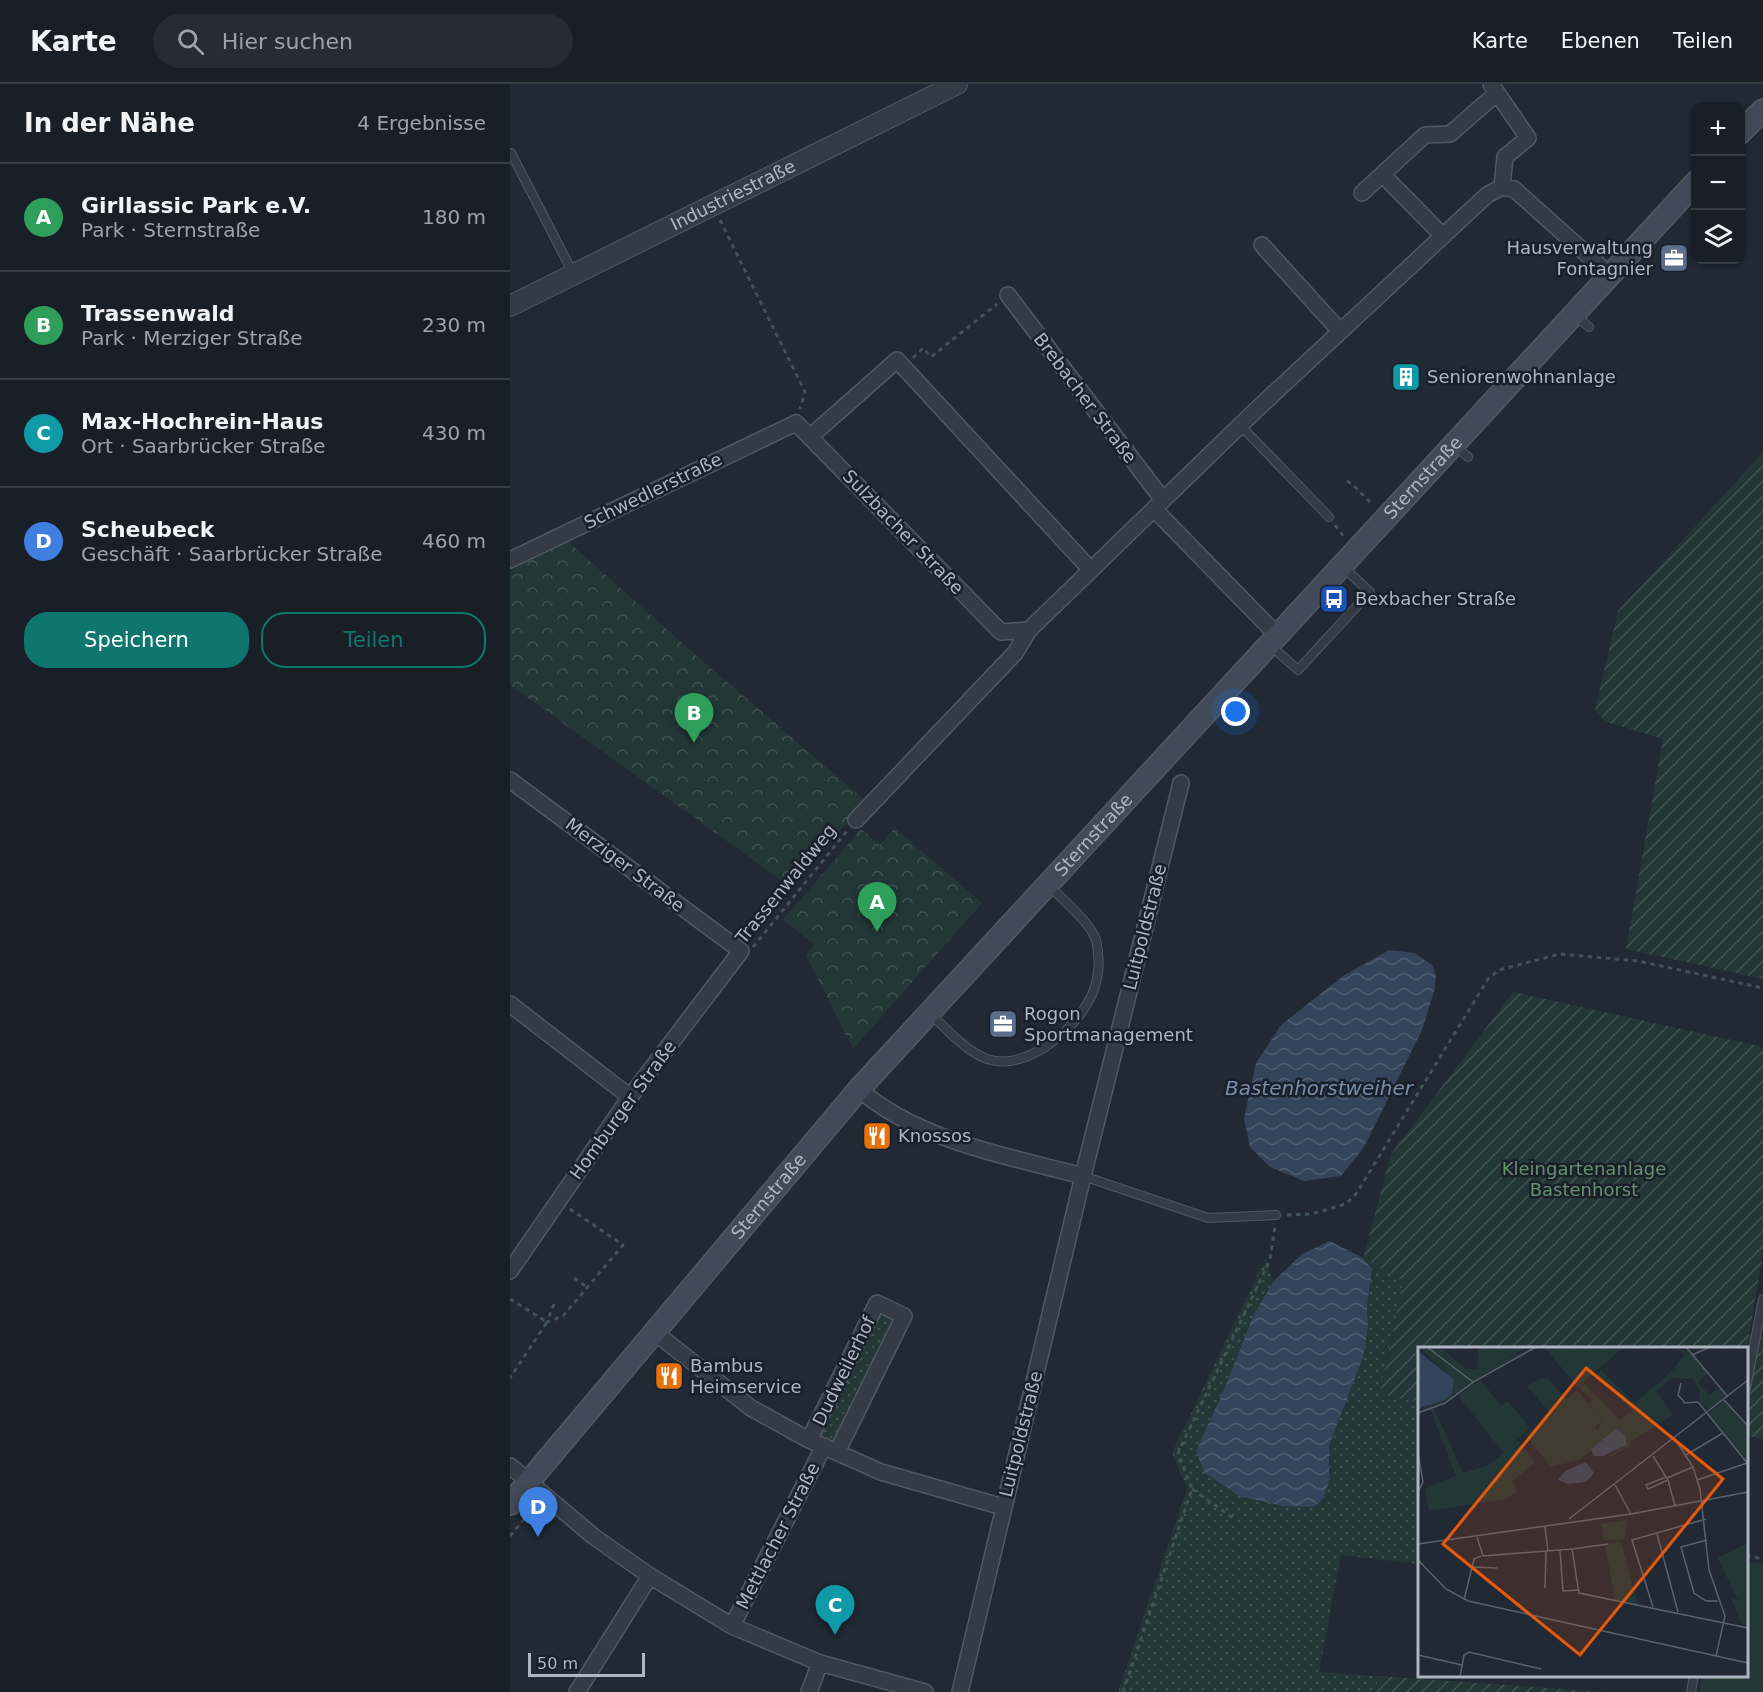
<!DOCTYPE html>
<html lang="de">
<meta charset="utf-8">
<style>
body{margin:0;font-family:"DejaVu Sans",sans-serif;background:#252c33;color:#f1f3f6}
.controls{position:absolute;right:18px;top:18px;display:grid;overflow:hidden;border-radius:12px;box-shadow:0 2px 4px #0004}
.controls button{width:54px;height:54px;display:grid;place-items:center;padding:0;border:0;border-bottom:2px solid #363d44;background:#181f27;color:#f1f3f6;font:30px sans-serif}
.scale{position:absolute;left:18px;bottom:15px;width:117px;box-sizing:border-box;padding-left:6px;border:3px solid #adb6c2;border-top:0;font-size:16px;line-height:21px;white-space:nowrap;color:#adb6c2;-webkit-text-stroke:4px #192029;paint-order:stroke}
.you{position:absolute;left:726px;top:628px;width:21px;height:21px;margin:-15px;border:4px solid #fff;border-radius:50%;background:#1a73e8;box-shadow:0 0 0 9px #1a73e833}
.badge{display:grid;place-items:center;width:39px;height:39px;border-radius:50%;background:#0f766e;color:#fff;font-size:20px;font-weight:700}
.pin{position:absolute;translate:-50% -50px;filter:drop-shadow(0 2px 3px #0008)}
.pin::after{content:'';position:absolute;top:32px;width:21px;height:18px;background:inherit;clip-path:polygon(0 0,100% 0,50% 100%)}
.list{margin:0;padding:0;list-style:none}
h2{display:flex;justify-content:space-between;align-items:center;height:78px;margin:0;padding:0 24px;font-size:26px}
h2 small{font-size:20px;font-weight:400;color:#9fa2a7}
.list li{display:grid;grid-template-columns:39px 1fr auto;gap:18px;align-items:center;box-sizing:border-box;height:108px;padding:0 24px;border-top:2px solid #363d44}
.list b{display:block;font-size:22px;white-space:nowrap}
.list p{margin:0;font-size:20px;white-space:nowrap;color:#9fa2a7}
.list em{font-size:20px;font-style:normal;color:#9fa2a7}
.actions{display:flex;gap:12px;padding:18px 24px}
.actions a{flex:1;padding:14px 0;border:2px solid #0f766e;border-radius:24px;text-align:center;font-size:21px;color:#0f766e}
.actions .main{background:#0f766e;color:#fff}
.icon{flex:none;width:33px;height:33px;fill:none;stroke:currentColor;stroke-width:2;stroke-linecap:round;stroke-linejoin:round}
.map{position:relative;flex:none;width:1253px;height:1608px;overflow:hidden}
header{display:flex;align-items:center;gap:36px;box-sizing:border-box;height:84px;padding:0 30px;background:#181f27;border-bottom:2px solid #363d44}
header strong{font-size:28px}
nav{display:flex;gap:33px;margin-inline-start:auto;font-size:21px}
.search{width:420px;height:54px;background:#252c33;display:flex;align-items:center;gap:15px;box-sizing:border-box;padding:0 21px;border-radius:33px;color:#9fa2a7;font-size:22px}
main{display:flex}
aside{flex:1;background:#181f27}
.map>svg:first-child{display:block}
</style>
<header>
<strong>Karte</strong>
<div class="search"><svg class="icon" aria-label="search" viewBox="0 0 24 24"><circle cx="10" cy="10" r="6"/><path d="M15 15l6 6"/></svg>Hier suchen</div>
<nav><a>Karte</a><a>Ebenen</a><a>Teilen</a></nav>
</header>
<main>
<aside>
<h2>In der Nähe<small>4 Ergebnisse</small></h2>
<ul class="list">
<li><span class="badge" style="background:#2e9e5b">A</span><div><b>Girllassic Park e.V.</b><p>Park · Sternstraße</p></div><em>180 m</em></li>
<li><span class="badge" style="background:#2e9e5b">B</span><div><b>Trassenwald</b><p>Park · Merziger Straße</p></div><em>230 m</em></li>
<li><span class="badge" style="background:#0f9aa8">C</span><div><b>Max-Hochrein-Haus</b><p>Ort · Saarbrücker Straße</p></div><em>430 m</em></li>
<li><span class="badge" style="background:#3f7fe0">D</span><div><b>Scheubeck</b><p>Geschäft · Saarbrücker Straße</p></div><em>460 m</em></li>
</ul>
<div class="actions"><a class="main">Speichern</a><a>Teilen</a></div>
</aside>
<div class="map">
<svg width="1253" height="1608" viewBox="0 0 1253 1608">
<defs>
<pattern id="grass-dots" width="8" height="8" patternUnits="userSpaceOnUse" patternTransform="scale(1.5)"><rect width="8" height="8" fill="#243737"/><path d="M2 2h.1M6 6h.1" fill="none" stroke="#415252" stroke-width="1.8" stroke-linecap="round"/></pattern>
<pattern id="park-crowns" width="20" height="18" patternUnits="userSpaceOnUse" patternTransform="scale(1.5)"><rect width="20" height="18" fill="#243737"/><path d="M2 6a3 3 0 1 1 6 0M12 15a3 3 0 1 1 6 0" fill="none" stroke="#415252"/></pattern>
<pattern id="garden-furrows" width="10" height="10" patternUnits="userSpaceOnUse" patternTransform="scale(1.5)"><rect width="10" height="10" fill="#243737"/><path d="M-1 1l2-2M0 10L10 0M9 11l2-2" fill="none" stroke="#415252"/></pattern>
<pattern id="water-waves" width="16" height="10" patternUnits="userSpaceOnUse" patternTransform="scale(1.5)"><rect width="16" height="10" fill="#34455b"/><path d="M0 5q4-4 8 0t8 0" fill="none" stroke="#4f5e71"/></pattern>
</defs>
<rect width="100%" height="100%" fill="#202934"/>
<path fill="url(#grass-dots)" d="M756 1173 763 1198 743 1232 714 1306 686 1367 819 1397V1362L853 1273 858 1243 857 1223 862 1185 853 1174 893 1197 870 1309 909 1319V1480L831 1471 809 1588 868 1592 866 1608H608L677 1405 662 1369Z
M367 1219 394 1232 327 1368 300 1356Z"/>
<path fill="url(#park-crowns)" d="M55 455 188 573 355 716 282 804 0 601V483Z
M385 744 472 819 343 965 296 871 304 860 273 836 351 745 370 761Z"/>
<path fill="url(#garden-furrows)" d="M1253 368V895L1116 865 1153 655 1097 638 1085 626 1108 527Z
M1003 908 1253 963V1170L1239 1251 1252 1254 1253 1249V1355L1237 1352 1236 1264H909V1319L870 1310 893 1197 853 1174 881 1070Z
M868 1592 1097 1608H866Z"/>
<path fill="#243737" d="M1237 1477 1253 1480V1608H1189L1192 1592H1236Z"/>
<path fill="url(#water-waves)" d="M879 866 905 869 922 881 926 891 925 904 912 946 854 1063 831 1092 794 1097 760 1083 740 1063 734 1035 746 979 771 941 833 892Z
M820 1157 853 1174 862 1185 857 1223 858 1243 853 1273 819 1362V1397L813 1415 803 1423 773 1422 729 1412 694 1388 686 1367 714 1306 743 1232 763 1198 792 1170Z"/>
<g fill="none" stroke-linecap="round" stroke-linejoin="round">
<g stroke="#505963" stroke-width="10">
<path id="service" d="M0 70 1 69 63 189
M1065 231 1079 243
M730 341 819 433
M945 362 958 373
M760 561 788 586 860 508 834 484
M420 929C435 944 457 968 477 975 514 987 561 950 578 918 589 900 591 877 586 856 581 839 551 814 538 801
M573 1092 698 1134 766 1131
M1236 1304 1253 1215
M1181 1608 1184 1592"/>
</g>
<g stroke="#505963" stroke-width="18">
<path id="minor" d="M981 0 1018 54 995 73 992 103
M873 91 933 152
M852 109 915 51 940 50 987 9
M752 161 830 247
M498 211 653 416
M300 353 387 276 581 486
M644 425 767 551
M0 476 286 339 491 548 519 546 746 326 977 111 992 103 1004 105 1100 191
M0 696 231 867 120 1013 0 1187
M346 736 505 569 519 546
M0 920 120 1013
M349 1005C406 1056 500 1073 573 1092
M143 1247 241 1324 299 1356 371 1388 493 1423
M299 1356 367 1219 394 1232 327 1368
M0 1382 83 1452 140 1492 222 1542 310 1579 415 1608
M222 1542 314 1362
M67 1608 140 1492
M299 1608 310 1579
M450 1608 573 1092 671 699"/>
</g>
<g stroke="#505963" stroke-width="22">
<g id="tertiary">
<path id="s1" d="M0 222 447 0"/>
</g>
</g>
<g stroke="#505963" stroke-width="24">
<g id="secondary">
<path d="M1230 49 1253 26"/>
<path id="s2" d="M0 1420 349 1005 1186 98"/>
</g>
</g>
<path stroke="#415355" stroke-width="3" stroke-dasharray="4.5 4.5" stroke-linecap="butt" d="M210 136 295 308 290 325
M403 274 413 264 421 273 487 220
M837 397 842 400 862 420
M825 441 834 453
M243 863 337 747
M777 1131 801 1130 836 1120 846 1110 978 895 989 886 1050 870 1128 877 1253 904
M64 1194 77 1203
M0 1215 37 1238 0 1294
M44 1220 37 1238 53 1232 113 1161 60 1125
M682 1405 726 1436
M0 1452 26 1421
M1236 1472 1253 1475
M613 1608 682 1405 668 1369 760 1176 765 1142"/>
<use href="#service" stroke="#333b45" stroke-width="8"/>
<use href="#minor" stroke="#333b45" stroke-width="15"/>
<use href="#tertiary" stroke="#333b45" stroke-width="20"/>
<use href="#secondary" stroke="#414a58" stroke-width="21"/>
</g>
<defs>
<g id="office-square" transform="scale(1.5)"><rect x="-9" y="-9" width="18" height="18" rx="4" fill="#5c6f8a" stroke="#192029"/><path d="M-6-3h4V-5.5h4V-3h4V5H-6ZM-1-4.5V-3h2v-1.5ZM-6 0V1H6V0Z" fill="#fff"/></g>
<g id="building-square" transform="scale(1.5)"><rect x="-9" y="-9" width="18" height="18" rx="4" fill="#0f9aa8" stroke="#192029"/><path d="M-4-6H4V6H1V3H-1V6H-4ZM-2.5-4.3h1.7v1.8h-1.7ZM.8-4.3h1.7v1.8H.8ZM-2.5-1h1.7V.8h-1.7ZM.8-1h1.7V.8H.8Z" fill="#fff"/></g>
<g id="bus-square" transform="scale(1.5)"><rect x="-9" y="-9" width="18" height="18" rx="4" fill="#1a4fb4" stroke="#192029"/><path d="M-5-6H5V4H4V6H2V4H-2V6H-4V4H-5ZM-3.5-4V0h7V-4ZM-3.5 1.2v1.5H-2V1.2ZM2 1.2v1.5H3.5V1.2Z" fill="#fff"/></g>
<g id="restaurant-square" transform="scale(1.5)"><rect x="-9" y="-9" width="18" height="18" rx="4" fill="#e8710a" stroke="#192029"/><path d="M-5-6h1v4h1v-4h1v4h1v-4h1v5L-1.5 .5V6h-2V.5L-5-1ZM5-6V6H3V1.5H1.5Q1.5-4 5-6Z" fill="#fff"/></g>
</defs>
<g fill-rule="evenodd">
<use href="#office-square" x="1164" y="174"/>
<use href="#building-square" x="896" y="293"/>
<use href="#bus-square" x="824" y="515"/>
<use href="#office-square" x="493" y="940"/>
<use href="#restaurant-square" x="367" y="1052"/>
<use href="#restaurant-square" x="159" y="1292"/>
</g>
<g text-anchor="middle" stroke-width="5" stroke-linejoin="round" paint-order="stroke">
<g font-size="18" fill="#adb6c2" stroke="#192029">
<text dy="6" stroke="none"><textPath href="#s1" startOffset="249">Industriestraße</textPath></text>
<text transform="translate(575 314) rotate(53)" y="6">Brebacher Straße</text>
<text dy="6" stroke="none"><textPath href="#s2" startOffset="1374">Sternstraße</textPath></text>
<text transform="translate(143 407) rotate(-26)" y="6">Schwedlerstraße</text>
<text transform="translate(393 448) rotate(46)" y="6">Sulzbacher Straße</text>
<text dy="6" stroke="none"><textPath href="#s2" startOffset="888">Sternstraße</textPath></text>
<text transform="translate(115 781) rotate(37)" y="6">Merziger Straße</text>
<text transform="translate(276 800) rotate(-51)" y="6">Trassenwaldweg</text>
<text transform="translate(635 843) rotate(-76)" y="6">Luitpoldstraße</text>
<text transform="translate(113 1026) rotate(-54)" y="6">Homburger Straße</text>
<text dy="6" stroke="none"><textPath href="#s2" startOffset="402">Sternstraße</textPath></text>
<text transform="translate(334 1287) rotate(-64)" y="6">Dudweilerhof</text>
<text transform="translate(511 1350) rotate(-76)" y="6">Luitpoldstraße</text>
<text transform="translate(268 1452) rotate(-63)" y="6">Mettlacher Straße</text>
</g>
<g font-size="18" fill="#adb6c2" stroke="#192029" text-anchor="start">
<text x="1143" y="170" text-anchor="end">Hausverwaltung<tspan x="1143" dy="21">Fontagnier</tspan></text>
<text x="917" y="299">Seniorenwohnanlage</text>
<text x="845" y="521">Bexbacher Straße</text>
<text x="514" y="936">Rogon<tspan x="514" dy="21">Sportmanagement</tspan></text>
<text x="388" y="1058">Knossos</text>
<text x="180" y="1288">Bambus<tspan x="180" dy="21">Heimservice</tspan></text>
</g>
<g font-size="18" fill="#66906e" stroke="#192029">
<text x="1074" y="1091">Kleingartenanlage<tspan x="1074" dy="21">Bastenhorst</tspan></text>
</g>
<g font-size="20" font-style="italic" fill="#768eaa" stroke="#192029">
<text x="809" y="1011">Bastenhorstweiher</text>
</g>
</g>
<g transform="translate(908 1263)">
<rect width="330" height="330" fill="#202934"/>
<path d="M0 0H22L48 22H59L61 0V23L117 0 61 30 31 53 0 65 34 46 36 32ZM257 0 272 7 290 26 280 35 291 48 301 41 308 49 289 63 281 53 282 45 275 32 254 31 238 44 255 68 213 94 211 100 184 113 208 98V89L199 81 173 104 171 98 184 75 170 57 175 53 161 41 166 37 202 73 214 63 208 57 213 53 217 56 253 25 266 8Z" fill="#243737"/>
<path d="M330 196V255L319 252 300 211Z" fill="#243737"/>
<path d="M61 0H109L66 24 61 23ZM62 32 83 59 90 54 112 81 86 106 40 49ZM306 54 330 81V116L290 67ZM210 172 207 192 186 193 183 177ZM203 195 220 258 197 253 187 198Z" fill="#243737"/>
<path d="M183 23 213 53 208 57 177 28ZM124 31H129L148 52 159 43 184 75 177 80 183 88 171 98 173 104 161 113 133 120 107 88 138 62 131 65 109 39ZM16 61 45 126 71 118 100 94 117 115 95 134 99 144 88 152 11 164 7 142 38 129 12 62ZM313 251 330 255V277H324Z" fill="#243737"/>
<path d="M126 0H206L160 40Z" fill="#243737"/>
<path d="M0 4 36 32 34 46 26 53 0 62ZM199 81 208 89V98L185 109H175L173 102ZM168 115 176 126 168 135 150 137 140 133 147 124Z" fill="#34455b"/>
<path fill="none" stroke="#58616d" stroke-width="1.5" d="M9 0 55 35M268 0 310 50M274 8 292 0M263 36 260 48 267 56 280 55 330 117M306 53 330 79M0 66 27 56 57 34 118 0M257 92 275 120 282 142 291 223 307 269 298 309M0 106 5 135 0 145M268 108 305 86M235 109 250 133 257 159M248 130 228 138 230 142 250 133M249 131 275 120M279 133 329 116M197 138 213 167M151 172 330 33M127 180 130 204M239 187 260 265M59 190 65 209 154 202 161 246 330 281M289 193 263 200 276 246 288 254H300M0 197 213 167 330 145M155 202 190 197M142 204 145 244 161 243M0 213 28 242 50 254 330 316M55 220 79 221M127 241 128 205M46 253 56 212 63 209M235 260 214 193 288 172M0 308 44 318M42 330 46 308 51 305 123 322"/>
<path fill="#e8590c" fill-opacity="0.15" stroke="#e8590c" stroke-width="3" d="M168 21 305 132 162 308 25 197Z"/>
<rect width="330" height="330" fill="none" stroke="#adb6c2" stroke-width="3"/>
</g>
</svg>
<div class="controls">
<button>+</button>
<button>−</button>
<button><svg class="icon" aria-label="layers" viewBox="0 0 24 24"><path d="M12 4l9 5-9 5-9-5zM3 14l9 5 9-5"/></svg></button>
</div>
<div class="scale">50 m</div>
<div class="you"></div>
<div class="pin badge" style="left:367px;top:848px;background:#2e9e5b">A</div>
<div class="pin badge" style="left:184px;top:659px;background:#2e9e5b">B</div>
<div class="pin badge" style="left:325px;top:1551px;background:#0f9aa8">C</div>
<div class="pin badge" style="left:28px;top:1453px;background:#3f7fe0">D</div>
</div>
</main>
